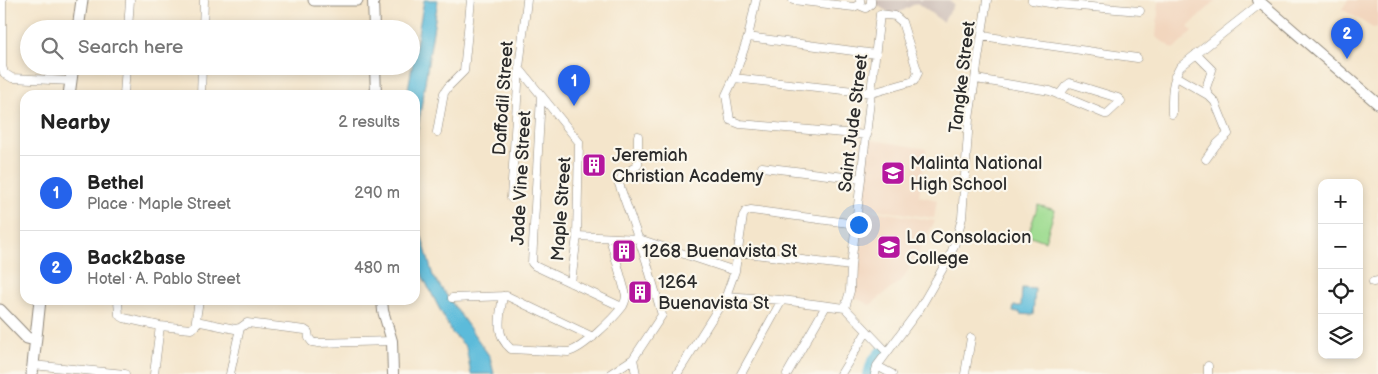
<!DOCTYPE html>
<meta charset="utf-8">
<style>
body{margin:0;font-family:"Balsamiq Sans",sans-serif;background:#f6f6f6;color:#222}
.controls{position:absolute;right:15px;bottom:15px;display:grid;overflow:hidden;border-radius:10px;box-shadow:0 2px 8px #0003}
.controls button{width:45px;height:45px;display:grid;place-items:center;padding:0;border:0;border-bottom:1px solid #e0e0e0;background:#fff;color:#222;font:25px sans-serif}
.you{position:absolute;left:858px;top:224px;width:18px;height:18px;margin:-12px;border:4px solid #fff;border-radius:50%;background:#1a73e8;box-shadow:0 0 0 8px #1a73e833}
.badge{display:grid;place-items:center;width:32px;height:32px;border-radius:50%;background:#2563eb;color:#fff;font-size:16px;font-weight:700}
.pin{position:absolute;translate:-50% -41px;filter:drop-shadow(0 1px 2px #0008)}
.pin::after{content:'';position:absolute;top:26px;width:18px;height:15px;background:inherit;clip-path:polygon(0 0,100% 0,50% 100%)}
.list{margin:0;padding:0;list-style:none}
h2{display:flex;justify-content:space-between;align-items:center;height:65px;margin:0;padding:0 20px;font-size:21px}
h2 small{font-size:16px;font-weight:400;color:#767676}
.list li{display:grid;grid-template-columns:32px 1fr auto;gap:15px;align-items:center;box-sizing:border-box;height:75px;padding:0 20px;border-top:1px solid #e0e0e0}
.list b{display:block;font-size:19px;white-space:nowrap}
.list p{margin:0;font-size:16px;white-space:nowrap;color:#767676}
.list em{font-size:16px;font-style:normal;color:#767676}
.icon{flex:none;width:28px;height:28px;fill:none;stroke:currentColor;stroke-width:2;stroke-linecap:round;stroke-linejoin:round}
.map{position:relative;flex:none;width:1378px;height:374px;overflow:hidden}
.search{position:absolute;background:#fff;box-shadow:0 2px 8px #0003;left:20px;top:20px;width:400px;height:55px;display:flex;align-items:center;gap:12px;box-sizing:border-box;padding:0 18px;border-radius:28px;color:#767676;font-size:19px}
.panel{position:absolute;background:#fff;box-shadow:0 2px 8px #0003;left:20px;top:90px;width:400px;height:215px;border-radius:15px}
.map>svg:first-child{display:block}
</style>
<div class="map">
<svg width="1378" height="374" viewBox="0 0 1378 374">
<rect width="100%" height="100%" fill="#fbf7ec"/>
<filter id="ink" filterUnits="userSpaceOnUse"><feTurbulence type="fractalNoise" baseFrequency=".02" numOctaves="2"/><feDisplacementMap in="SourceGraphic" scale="10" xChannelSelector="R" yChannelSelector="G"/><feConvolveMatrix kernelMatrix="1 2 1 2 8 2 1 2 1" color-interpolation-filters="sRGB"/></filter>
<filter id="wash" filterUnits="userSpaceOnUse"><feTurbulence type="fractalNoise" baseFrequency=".0096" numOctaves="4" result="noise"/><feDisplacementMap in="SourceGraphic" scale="20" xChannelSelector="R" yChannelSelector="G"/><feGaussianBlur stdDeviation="1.12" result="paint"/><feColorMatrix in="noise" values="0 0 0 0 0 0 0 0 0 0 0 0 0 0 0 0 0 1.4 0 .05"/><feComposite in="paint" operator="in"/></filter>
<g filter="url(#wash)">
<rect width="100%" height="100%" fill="#f4e5cb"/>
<path fill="#f2d5bd" d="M1159 0H1216L1188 27 1192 32 1174 49 1156 37Z
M1348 0H1378V27L1373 28 1342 9Z
M868 139 926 149 919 196 937 200 934 218 861 207Z
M863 209 935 221 903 279 870 305 854 297 855 273Z"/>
<path fill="#cfc1ba" d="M875 0H949L954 5 943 22 917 3 896 14 890 13 877 5Z"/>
<path fill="#9fdc91" stroke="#65845e" d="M1038 205 1055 210 1045 241 1028 235Z"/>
<path fill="#5cbbda" stroke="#447382" d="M424 0H438L415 146V95H407Z
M415 213 433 276 490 357 494 374H471L466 347 452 333 423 277 415 252Z
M1022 288 1035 289 1033 315 1020 314V312H1013L1014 306H1021Z"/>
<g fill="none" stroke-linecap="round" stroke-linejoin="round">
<path stroke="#5cbbda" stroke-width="12" d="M869 374 873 361 882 351"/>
</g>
</g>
<g filter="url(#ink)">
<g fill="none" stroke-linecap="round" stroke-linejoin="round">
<g stroke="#90887b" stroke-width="9">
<path id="minor" d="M2 0V66L4 73 12 78 71 81
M756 0 748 37 734 78 726 95 730 120 740 124 867 135
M793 0 854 7 860 4
M860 0 861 6 866 8 871 4V0
M1032 0 1055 4 1140 11
M128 29 130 0
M203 29 204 0
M982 36 1137 58
M748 37 876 54
M1196 54 1212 70 1206 88 1208 95 1215 102 1228 134 1216 145 1206 159
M519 68 579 142 577 236 571 283
M1175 76 1208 95
M734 78 872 93 914 81 918 73 902 22 895 16 880 14
M976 79 1050 91 1105 114H1107L1121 101 1118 98 1070 83 1066 86 1059 95
M124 95 126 66
M201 95 202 66
M541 96 532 263 535 266 622 307
M1172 114C1172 97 1171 82 1180 67L1261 3
M437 132 444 93 448 87 464 71 471 0
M762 167 861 179
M511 198 519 68 527 0
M577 236 639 239 735 271
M738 252 851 266
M1373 282 1378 281
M503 296C500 315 494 335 511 349L568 352C583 349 614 318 623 306 625 302 626 299 626 295L610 238
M726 296 782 300 845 308 887 352
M452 298 507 296 593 337
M118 300 119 315 124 318 160 326 191 329 195 326 199 300
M845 308 850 291 851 266 880 14
M196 321 235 329 240 328 247 323 305 330 308 332 309 338 312 342 318 343 392 341
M633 359 636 374
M32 365 125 374
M877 366 892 374
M154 374 160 326
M230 374 240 328
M610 374 633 359 662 315 646 260 619 184 622 176 638 165V136
M677 374 726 296 735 271 743 216 746 211 751 210 856 224
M741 374 782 300
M787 374 826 306
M841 374 867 331
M875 374 877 366 920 308 950 256 956 240 962 218 969 119 987 0
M965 374 971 338
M1208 374V366"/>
</g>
<g stroke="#90887b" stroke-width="12">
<path id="tertiary" d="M373 0 374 29
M1258 0 1378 104
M375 66 376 95
M382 300 383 311 392 341 393 374"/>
</g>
<g stroke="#90887b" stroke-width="13">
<path id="secondary" d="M314 0H357
M78 29 82 0
M69 95 73 66
M0 310 27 338 35 340
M32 374 40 300"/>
</g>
<use href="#minor" stroke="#fff" stroke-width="8"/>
<use href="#tertiary" stroke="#fff" stroke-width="10"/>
<use href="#secondary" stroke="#fff" stroke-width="11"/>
</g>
</g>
<defs>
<g id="building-square" transform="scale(1.25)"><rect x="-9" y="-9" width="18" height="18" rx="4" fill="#b5179e" stroke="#fbf7ec"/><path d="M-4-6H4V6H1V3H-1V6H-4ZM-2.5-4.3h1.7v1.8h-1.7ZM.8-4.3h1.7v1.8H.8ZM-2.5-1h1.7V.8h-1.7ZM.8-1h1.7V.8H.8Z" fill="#fff"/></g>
<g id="school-square" transform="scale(1.25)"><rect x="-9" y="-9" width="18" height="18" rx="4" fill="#b5179e" stroke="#fbf7ec"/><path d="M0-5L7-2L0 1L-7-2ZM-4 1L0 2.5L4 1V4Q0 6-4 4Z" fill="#fff"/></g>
<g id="university-square" transform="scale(1.25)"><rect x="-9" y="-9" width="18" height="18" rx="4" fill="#b5179e" stroke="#fbf7ec"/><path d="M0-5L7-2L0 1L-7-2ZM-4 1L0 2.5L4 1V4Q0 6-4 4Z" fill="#fff"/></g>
</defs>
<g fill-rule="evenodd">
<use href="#building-square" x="594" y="165"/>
<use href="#school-square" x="893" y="173"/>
<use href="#university-square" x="889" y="247"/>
<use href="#building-square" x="624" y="251"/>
<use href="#building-square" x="640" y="292"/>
</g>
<g text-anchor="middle" stroke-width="4.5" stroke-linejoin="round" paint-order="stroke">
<g font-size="18" fill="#2b2b2b" stroke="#fbf7ec">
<text transform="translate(962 77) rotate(-83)" y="6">Tangke Street</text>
<text transform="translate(503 98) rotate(-86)" y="6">Daffodil Street</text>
<text transform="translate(853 123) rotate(-83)" y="6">Saint Jude Street</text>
<text transform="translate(521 178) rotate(-87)" y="6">Jade Vine Street</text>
<text transform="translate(561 209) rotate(-86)" y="6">Maple Street</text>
</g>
<g font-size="18" fill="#2b2b2b" stroke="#fbf7ec" text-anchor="start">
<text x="612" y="161">Jeremiah<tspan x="612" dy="21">Christian Academy</tspan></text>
<text x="910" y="169">Malinta National<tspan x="910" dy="21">High School</tspan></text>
<text x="906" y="243">La Consolacion<tspan x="906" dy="21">College</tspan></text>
<text x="642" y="257">1268 Buenavista St</text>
<text x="658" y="288">1264<tspan x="658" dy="21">Buenavista St</tspan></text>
</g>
</g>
</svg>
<div class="controls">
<button>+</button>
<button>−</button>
<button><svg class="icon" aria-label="locate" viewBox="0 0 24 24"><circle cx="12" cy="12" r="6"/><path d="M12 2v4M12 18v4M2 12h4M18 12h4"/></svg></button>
<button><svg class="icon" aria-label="layers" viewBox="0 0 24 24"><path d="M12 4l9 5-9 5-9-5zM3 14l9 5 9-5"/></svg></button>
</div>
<div class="you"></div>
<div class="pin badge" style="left:574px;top:106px">1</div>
<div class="pin badge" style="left:1347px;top:59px">2</div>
<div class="search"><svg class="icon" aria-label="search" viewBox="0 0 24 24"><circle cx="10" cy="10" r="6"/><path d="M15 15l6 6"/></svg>Search here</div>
<section class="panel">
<h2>Nearby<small>2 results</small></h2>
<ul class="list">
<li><span class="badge">1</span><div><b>Bethel</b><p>Place · Maple Street</p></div><em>290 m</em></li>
<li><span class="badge">2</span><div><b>Back2base</b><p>Hotel · A. Pablo Street</p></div><em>480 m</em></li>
</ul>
</section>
</div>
